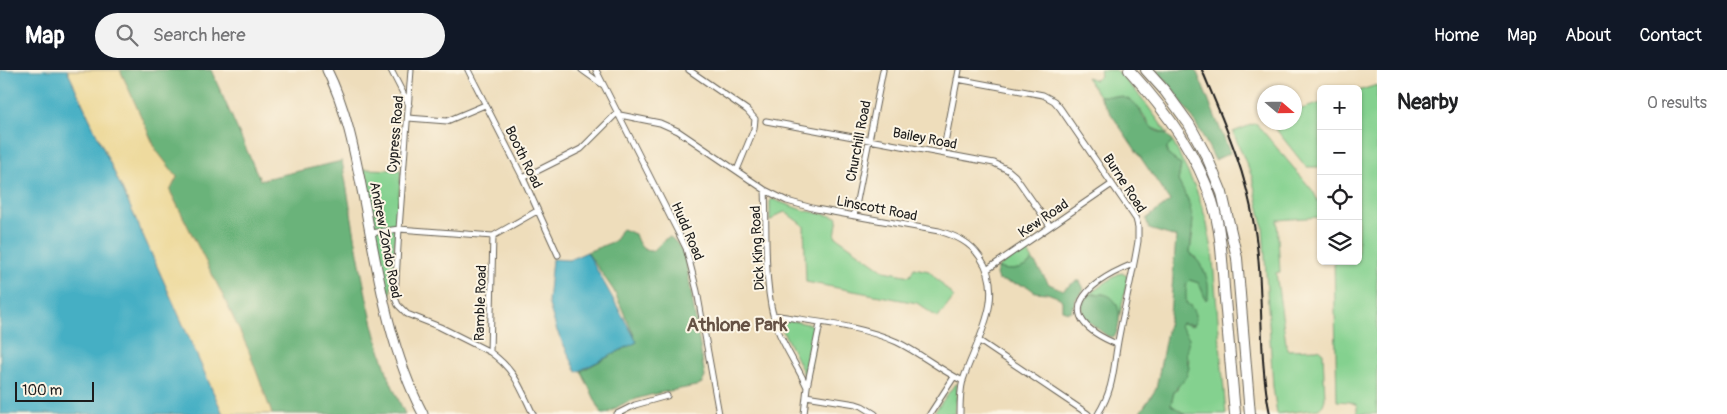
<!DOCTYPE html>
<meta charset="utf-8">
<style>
body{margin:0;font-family:Pangolin,sans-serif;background:#f2f2f2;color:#202124}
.controls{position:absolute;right:15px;top:15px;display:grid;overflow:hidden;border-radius:8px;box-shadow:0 1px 4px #0004}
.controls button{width:45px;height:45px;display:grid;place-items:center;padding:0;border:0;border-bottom:1px solid #e0e0e0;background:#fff;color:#202124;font:25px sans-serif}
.compass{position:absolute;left:1257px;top:15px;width:45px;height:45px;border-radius:50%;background:#fff;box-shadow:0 1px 4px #0004;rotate:110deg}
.scale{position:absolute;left:15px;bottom:12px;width:79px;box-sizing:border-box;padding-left:5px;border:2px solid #1c1c1c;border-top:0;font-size:14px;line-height:18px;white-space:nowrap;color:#1c1c1c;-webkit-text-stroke:4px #fcf5e5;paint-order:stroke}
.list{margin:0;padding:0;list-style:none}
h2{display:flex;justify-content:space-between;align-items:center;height:65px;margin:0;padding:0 20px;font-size:21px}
h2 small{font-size:16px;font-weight:400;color:#757577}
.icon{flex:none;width:28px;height:28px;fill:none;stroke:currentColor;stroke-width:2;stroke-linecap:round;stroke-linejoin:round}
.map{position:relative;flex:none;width:1377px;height:344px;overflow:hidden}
header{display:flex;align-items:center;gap:30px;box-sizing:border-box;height:70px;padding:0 25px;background:#111827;color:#fff}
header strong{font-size:24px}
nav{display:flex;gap:28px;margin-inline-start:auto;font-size:18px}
.search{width:350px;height:45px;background:#f2f2f2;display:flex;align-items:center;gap:12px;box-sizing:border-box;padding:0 18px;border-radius:28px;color:#757577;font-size:19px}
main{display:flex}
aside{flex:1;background:#fff}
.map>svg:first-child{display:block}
</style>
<header>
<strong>Map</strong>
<div class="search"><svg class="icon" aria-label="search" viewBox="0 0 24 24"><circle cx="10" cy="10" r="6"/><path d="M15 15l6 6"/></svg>Search here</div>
<nav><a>Home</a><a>Map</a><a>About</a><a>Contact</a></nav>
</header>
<main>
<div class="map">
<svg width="1377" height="344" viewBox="0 0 1377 344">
<rect width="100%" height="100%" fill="#fcf5e5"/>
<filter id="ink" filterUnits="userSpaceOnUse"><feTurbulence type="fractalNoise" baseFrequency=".02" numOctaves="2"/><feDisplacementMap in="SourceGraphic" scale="10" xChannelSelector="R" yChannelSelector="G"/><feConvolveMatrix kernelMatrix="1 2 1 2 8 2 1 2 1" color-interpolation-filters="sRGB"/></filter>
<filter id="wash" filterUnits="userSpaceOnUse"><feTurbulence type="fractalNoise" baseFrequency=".0096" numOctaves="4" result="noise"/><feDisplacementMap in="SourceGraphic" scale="20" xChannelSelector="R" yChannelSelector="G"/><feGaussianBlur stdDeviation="1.12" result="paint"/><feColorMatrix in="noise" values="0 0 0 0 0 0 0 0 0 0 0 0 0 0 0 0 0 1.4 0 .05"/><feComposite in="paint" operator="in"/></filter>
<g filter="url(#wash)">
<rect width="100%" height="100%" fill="#edb"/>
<path fill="#84d18f" stroke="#507656" d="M1100 0H1116L1141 27 1168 64 1152 58 1139 38 1122 27 1099 26 1086 7 1096 10 1101 5Z
M1377 15V344H1357V335L1350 332 1337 331 1334 191H1358V21Z
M1321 33V97H1306L1271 53 1294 52 1295 41Z
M1256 53 1313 121 1319 133 1320 147 1277 150 1280 202 1276 203 1287 280 1318 279 1323 283 1325 329 1323 335 1319 339 1277 344 1273 317 1263 156 1252 107 1233 62Z
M1173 72 1196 119 1206 149 1212 179 1226 344H1185L1171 335 1174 321 1177 319 1189 291 1186 284 1189 268 1180 256 1182 253 1192 256 1191 236 1186 233 1185 214 1189 210 1199 213 1206 230 1196 188 1190 182 1193 161 1188 130 1178 111 1181 95 1167 84V77Z
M363 99 401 100 390 229 388 230Z
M772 129 802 140 838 147 835 166 885 201 910 206 914 198 929 201 954 227 938 248 917 233 806 212 804 156 785 142 777 145 770 152V131Z
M1025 178 1033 190C1024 200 1011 202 998 198Z
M1122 203 1127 206V211L1119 249 1117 235 1104 224H1089L1118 204Z
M783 249 813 255 816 259 810 296 805 306 779 253Z
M955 314H957C958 323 955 334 955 344H933Z"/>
<path fill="#6bb37a" stroke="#44684b" d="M120 0H211L260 110 342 91C355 162 364 236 388 305 393 318 399 331 405 344H272L248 279 222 224 170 121 177 107 156 80Z
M1156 0H1196L1230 83 1215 90C1199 57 1181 27 1156 0Z
M1116 26C1143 30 1136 42 1151 57 1159 65 1165 59 1173 72L1167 77V84L1181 95 1178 111 1188 130 1193 150 1190 182C1192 186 1195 188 1198 191 1206 202 1211 216 1207 229L1206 230 1199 213 1190 210 1186 214V233C1193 237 1198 246 1194 255L1182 253 1180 256 1189 268 1186 284 1189 298 1186 307 1174 321 1171 335 1185 344H1139L1156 319 1170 245 1176 167 1149 159 1146 149 1170 131 1099 26Z
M622 159 635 164C638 173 642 182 653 181L665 169 670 167C681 174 684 186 687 197L705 307 702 313 696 316C671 321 646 324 623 334 616 337 610 344 602 344L581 301 637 272 614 221 587 182 615 171 620 161Z
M1033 190 1049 214 1063 220 1076 211H1080L1084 219 1076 229 1071 241 1068 242 1062 240V231L1060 228 1047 223 1035 222 1027 216 998 210 996 204 998 198C1011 202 1024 200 1033 190Z
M1089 224C1095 224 1104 223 1109 226 1122 233 1121 254 1115 266L1111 267 1107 266C1094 255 1070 243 1089 224Z"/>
<path fill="#eeda9e" stroke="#857b5d" d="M67 0H120L156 80 177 107 170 121 222 224 248 279 272 344H223L134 145Z"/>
<path fill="#45afc4" stroke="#306670" d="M0 0H67L134 145 223 344H0Z
M587 182 637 272 577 302 557 261 548 232 552 189 569 190Z"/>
</g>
<g filter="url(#ink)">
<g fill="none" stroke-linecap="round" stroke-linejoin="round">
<g stroke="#666054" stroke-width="7">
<path id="street" d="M391 0 409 35
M411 0 399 159 395 228 398 235 407 244 440 257 490 282
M468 0 523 108 558 185
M582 0 603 15
M596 0 686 178 697 221 719 344
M689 0 747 40 755 49 754 59 737 100
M957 9 1043 25 1054 31 1060 38 1136 149 1138 157V171C1133 203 1125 234 1119 266 1113 296 1115 317 1098 344
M620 45 660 53 678 61 765 120 787 131 816 139 939 161C956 166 970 172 980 187 1007 226 976 271 963 310 960 321 960 333 960 344
M408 48 447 51 485 35
M766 51 994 93 1008 100 1015 106 1050 156
M943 83 959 0
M523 108 581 79 618 42
M765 120C767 159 763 222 777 258 785 279 798 297 807 317
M854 146 883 0
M371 163 399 159 493 166 537 141
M493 166 490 282C515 300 520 317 533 344
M988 199 1112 114
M774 245C814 252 859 255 897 272 920 283 940 300 963 311
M978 270 1088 344
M1117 274C1048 246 1086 213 1133 194
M806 326 856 334 862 336 875 344
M617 344 635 335 667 326
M804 344 807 317 820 254
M930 344 954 307"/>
</g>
<g stroke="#666054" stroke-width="11">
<path id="primary" d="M327 0C346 38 354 79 362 120 377 197 387 274 423 344"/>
</g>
<g stroke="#666054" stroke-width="12">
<path id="highway" d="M1129 0C1164 38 1196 81 1212 131 1221 159 1222 189 1224 218 1228 260 1231 302 1235 344
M1146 0 1165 21 1189 54 1207 87 1222 123 1237 188 1250 344"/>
</g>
<use href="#street" stroke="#fff" stroke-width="5"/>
<use href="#primary" stroke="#fff" stroke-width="9"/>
<use href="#highway" stroke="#fff" stroke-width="10"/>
<path stroke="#1c1c1c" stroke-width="2" d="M1202 0C1223 50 1246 101 1254 155 1265 217 1257 282 1270 344"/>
</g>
</g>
<g text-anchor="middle" stroke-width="4" stroke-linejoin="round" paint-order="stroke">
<g font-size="14" fill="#1c1c1c" stroke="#fcf5e5">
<text transform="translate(395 64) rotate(-85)" y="5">Cypress Road</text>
<text transform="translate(925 68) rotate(11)" y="5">Bailey Road</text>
<text transform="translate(858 71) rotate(-79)" y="5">Churchill Road</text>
<text transform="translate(524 87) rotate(64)" y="5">Booth Road</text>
<text transform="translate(1125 113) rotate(57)" y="5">Burne Road</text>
<text transform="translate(877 138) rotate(11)" y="5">Linscott Road</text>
<text transform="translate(1043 148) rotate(-34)" y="5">Kew Road</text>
<text transform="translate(688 161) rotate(67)" y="5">Hudd Road</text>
<text transform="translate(386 170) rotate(79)" y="5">Andrew Zondo Road</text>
<text transform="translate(757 178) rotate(-93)" y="5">Dick King Road</text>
<text transform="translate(480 233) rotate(-88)" y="5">Ramble Road</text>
</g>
<g font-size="19" font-weight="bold" fill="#655245" stroke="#fcf5e5">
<text x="737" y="261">Athlone Park</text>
</g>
</g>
</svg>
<div class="controls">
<button>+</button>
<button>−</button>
<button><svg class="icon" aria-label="locate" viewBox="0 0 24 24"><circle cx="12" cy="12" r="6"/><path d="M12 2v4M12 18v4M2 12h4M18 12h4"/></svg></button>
<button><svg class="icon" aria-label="layers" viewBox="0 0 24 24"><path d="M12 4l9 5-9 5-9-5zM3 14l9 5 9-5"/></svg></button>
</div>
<svg class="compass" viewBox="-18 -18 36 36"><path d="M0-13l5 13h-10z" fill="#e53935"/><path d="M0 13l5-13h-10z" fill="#757577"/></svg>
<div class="scale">100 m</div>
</div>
<aside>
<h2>Nearby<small>0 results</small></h2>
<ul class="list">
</ul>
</aside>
</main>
